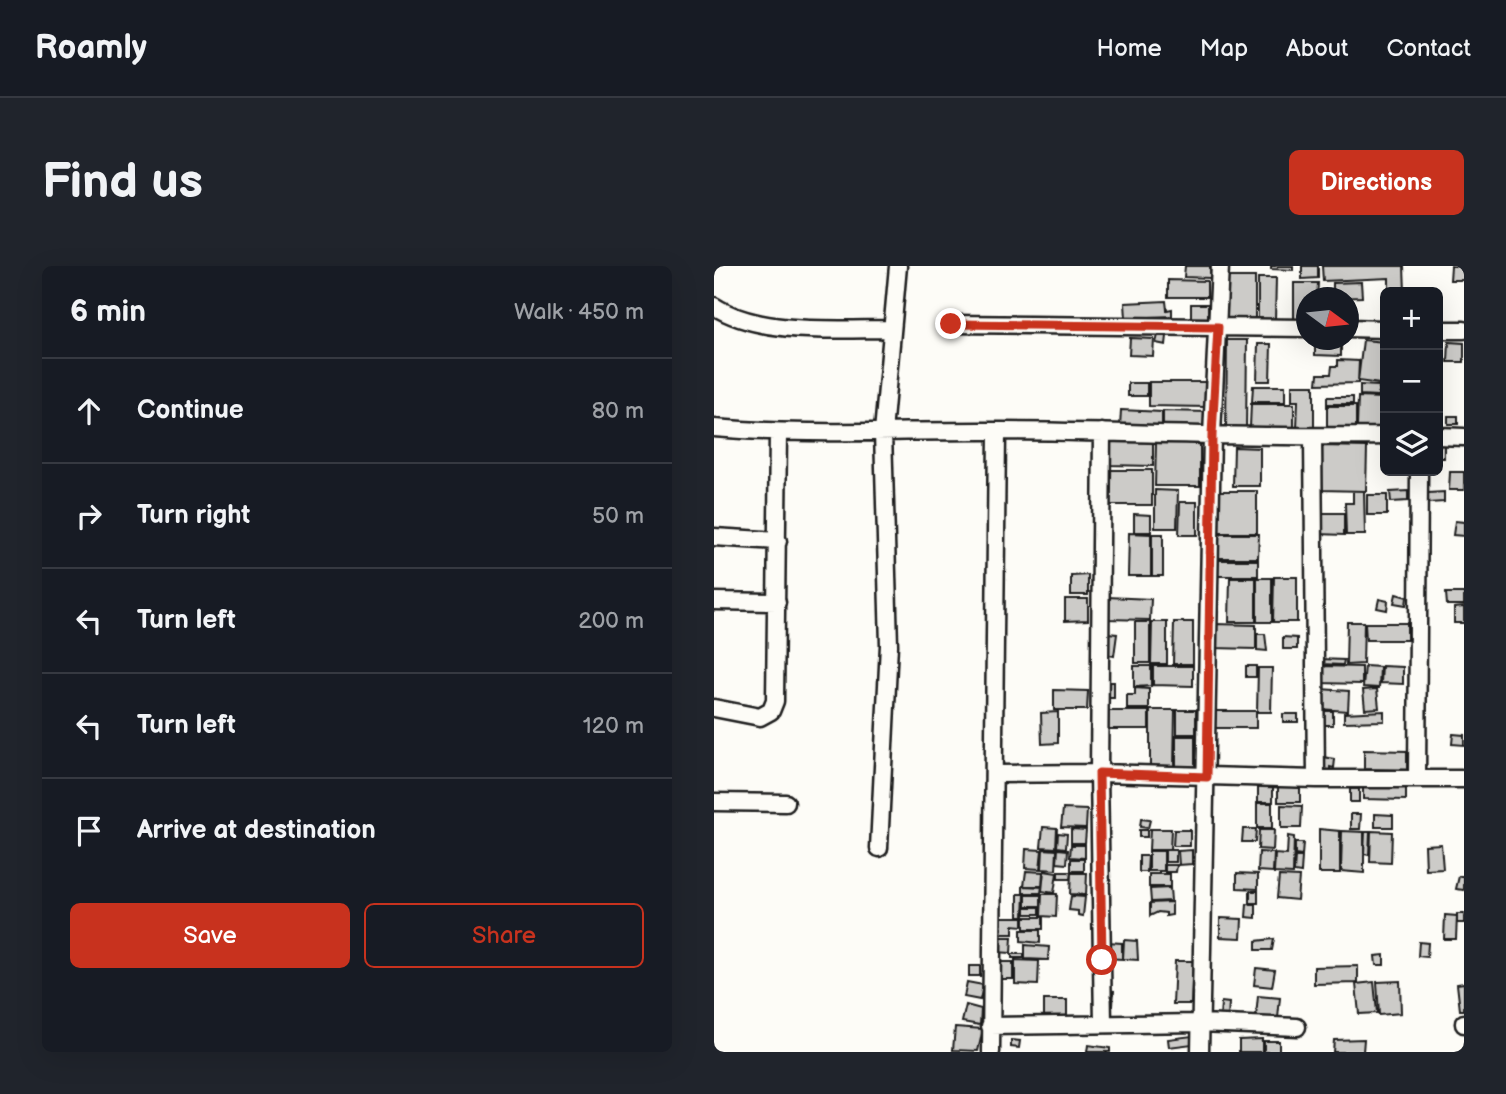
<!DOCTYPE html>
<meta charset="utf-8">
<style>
body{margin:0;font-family:"Balsamiq Sans",sans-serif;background:#20242c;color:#f1f3f6}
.controls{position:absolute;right:21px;top:21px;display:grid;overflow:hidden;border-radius:10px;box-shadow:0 7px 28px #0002}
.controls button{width:63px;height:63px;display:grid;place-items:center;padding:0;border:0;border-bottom:2px solid #363941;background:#171b24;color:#f1f3f6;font:35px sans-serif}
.compass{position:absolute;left:582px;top:21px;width:63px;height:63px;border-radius:50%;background:#171b24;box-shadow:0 7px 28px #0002;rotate:105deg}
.stop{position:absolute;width:21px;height:21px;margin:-16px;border:5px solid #c8321e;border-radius:50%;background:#fff}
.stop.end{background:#c8321e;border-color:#fff;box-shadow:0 2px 7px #0008}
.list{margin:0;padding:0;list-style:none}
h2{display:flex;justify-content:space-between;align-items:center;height:91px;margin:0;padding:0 28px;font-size:30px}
h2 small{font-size:23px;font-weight:400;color:#9ea1a6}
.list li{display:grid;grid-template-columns:46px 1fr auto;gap:21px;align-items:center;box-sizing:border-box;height:105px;padding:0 28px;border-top:2px solid #363941}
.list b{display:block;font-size:26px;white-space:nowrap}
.list em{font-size:23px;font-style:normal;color:#9ea1a6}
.actions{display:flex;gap:14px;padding:21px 28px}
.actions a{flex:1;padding:16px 0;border:2px solid #c8321e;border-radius:10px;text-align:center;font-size:24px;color:#c8321e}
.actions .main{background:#c8321e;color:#fff}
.icon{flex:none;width:38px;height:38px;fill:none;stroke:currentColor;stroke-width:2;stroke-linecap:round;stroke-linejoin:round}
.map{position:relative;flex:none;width:750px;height:786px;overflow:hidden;border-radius:10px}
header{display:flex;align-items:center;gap:42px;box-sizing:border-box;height:98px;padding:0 35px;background:#171b24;border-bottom:2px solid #363941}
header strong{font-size:33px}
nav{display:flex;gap:38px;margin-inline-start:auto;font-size:24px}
.intro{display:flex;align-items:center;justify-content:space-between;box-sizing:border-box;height:168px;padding:0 42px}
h1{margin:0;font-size:49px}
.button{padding:18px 32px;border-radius:10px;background:#c8321e;color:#fff;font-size:24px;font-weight:700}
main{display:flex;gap:42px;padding:0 42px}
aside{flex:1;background:#171b24;border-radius:10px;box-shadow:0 7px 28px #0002}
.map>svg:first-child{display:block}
</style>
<header>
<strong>Roamly</strong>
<nav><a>Home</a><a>Map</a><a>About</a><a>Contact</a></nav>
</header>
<div class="intro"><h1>Find us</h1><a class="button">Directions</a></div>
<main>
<aside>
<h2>6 min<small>Walk · 450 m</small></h2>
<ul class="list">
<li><svg class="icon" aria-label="ahead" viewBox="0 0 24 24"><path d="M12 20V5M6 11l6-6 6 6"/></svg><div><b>Continue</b></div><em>80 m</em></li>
<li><svg class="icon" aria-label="right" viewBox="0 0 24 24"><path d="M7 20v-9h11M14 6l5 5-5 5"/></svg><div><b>Turn right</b></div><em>50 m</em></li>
<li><svg class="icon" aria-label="left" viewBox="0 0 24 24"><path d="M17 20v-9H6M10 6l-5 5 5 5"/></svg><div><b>Turn left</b></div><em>200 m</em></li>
<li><svg class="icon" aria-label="left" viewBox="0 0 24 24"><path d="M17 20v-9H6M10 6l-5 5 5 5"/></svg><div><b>Turn left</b></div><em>120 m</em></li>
<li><svg class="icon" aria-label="arrive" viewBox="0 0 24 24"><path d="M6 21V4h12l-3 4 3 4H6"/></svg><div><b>Arrive at destination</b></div></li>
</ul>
<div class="actions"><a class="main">Save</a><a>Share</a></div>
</aside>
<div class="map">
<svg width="750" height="786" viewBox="0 0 750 786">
<rect width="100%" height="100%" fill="#fdfcf7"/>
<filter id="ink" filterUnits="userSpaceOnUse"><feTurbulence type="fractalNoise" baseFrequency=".0143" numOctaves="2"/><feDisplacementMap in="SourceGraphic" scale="14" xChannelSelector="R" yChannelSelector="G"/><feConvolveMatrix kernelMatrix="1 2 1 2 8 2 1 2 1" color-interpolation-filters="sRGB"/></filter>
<g filter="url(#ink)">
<path fill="#cccbc8" stroke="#1c1c1c" stroke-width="2" d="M471 0H496V12L470 11Z
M557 0H579V4L557 3Z
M588 0H604V12L588 13Z
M608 0H690L691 26H675V12L609 15Z
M737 0H750V14H736Z
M513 11H541V57H512Z
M544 12H562L561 54H544Z
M454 14 493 15V31H454Z
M647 16 648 31 619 32V17Z
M580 17H604L603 32H592V55H580Z
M452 35 453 44 458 43V50L412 52 411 37Z
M477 38H494V54H477Z
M444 69 453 70 452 79 442 77Z
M416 72 440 73 439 90 415 89Z
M513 74H533L532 165H512Z
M601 74H627V90L601 89Z
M649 74 671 76 666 118 644 115Z
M735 76 750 77V96H734Z
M544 78H557L556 115H543Z
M624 94 645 95 644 117 603 118 604 108H617L618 100H624Z
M435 116H495L494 141 435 140Z
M414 117H433V130H414Z
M578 119H600V163H583L584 135H578Z
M646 119 665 120 664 130 646 129Z
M539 120H571V136H538Z
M613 131H639V138H613Z
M644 131 668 132 667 162 643 161Z
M537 138H580V161H536Z
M613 140H642V161H613Z
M407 144 448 146V163L406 161Z
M449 145 495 146V162H449Z
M734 150H744V158H734Z
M395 175H439V200L395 199Z
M442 177H486V220H441Z
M724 179H730V192H724Z
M607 180 653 181 652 225 606 224Z
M520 181 546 182V220H519Z
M394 204H438V239H393Z
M736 206H750V224H735Z
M441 224 464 225 463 262H441Z
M498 225H543V267H498Z
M639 225H650L651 269H632L631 237H639Z
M694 225V235L677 236 676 226Z
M730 226V236L714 237V227Z
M653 229H673V249H653Z
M466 236H483V269H465Z
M605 247H630V269L605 268Z
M420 248 437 249V266H420Z
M741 255 750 256V270L739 269Z
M415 267 437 268V310H414Z
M438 268H449V310H438Z
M498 268H545L544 292H498Z
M499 294H544V310H498Z
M374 309V329H357V310Z
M560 311H583V356H559Z
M516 312H542V356H515Z
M543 312H558V356H543Z
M732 327H750V339H733Z
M682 328 693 331 692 339 680 337Z
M393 331 437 333 436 354 392 353Z
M351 333H374V354L351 355Z
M665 333 674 335 673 344 663 342Z
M750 341V357H740V342Z
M421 356H436V397H421Z
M438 356H453V398H437Z
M460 356H479V398H459Z
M633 356H650L649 398 632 399Z
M651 357H693V374H652Z
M499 358 542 359V383L499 382Z
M394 367 403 368 400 390 391 388Z
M543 368H551L553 385 543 384Z
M569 371 583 372V383H569Z
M606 393 630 394 629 399 607 398Z
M420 400H437V420L420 421Z
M439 400H479V420L439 419Z
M532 400H542V411H532Z
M605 400 648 401V418L605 417Z
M651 400 666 401 665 422 649 421Z
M668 400 689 401V418L667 417Z
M544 402H558L557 446H543Z
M392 416H400V432H392Z
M421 422 435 423V443H413V429H421Z
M606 423 635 425 634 445 605 443Z
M663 423 665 442 651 443 649 424Z
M340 424 374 425 373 444H340Z
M436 444H461L460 503H436Z
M463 444H482V468H463Z
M392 445H435V463H392Z
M499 445H542V462H498Z
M609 445H619V459H609Z
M670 445V455L630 456V447Z
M344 446V477L328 478 327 447Z
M569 448H584V456H569Z
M739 468 750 469V479L738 478Z
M462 470H481V501L462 500Z
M650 484 693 485V504L650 503Z
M609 491 621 493 620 502 616 501V504H607Z
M544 519 559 520V536H544Z
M564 520H586V536H564Z
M649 521H692V534L649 533Z
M636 523H645V536H636Z
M543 537H558V562H543Z
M567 539 588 540 587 562H567Z
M349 543 373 544 372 562 347 561Z
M637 548H647L646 563H637Z
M661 548 679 549V561H661Z
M427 553 436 554 434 562 426 561Z
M329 561 343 562 342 582 327 581Z
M357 563 372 564 371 577H357Z
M436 563H457L456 584H435Z
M529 563H542L541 576H528Z
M605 563 626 565V607H605Z
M425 564H433V571H425Z
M460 564H476V580H459Z
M545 564H560L559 584 544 583Z
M628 565 650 566V607L627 605Z
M657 565 678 566 677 597 656 596Z
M651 566H656L655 589 650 588Z
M344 567 353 568 352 582 343 581Z
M574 570 580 571 579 608 560 607 561 588 573 589Z
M581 577H589L588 590 581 589Z
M727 578 729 603 712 604 711 579Z
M357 579H371V592L356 591Z
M312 583 328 584 326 603 311 602Z
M329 583 343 584 342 604 328 603Z
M344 583 354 584 353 598 343 597Z
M451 584H462V596H451Z
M478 584V598L465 599 464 585Z
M435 585H450V605H435Z
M545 586 560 587 559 606 544 605Z
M425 590H434L433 606H425Z
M581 591H588L587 607 580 606Z
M357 593H370V605H357Z
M451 599H463L462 606H451Z
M312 605 329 606 328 621 310 620Z
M330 605 343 607 340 627 328 625Z
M344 606H357L356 613H344Z
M357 607H373L372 629 356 628Z
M523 607 544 608V623L523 622Z
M435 608H456V621H435Z
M565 610 585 611 583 634 563 632Z
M745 610H750V624L742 623Z
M309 620H328L327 627H309Z
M456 622 457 635 437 636 436 623Z
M536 625H544V637H536Z
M304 628H311L310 650H304Z
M328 628H343L342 651 327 650Z
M312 629H327V640H312Z
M357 630 371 631 369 650 364 649V645L355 644Z
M458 636V649L452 650V647L444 646 436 650V637Z
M533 638 542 639V652L532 651Z
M311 641H326V648H311Z
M743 648H750V657H743Z
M731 649 743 650 742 673H730Z
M283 651H309V660L299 659V668H283Z
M310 651H329V663H310Z
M506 652 528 653 527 672 506 671Z
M307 664H326V677L307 675Z
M283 671H298L297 687 282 686Z
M560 673 558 684H542V675Z
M410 674 423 675 424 694 409 693Z
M393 676 408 677V693L392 692Z
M705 676 714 677 713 691 704 690Z
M311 679 335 681 334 694 311 693Z
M298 688H310V692H298Z
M670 689V699H662L661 690Z
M301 694 325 695 324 719 301 718Z
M461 695H479L477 738H459Z
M281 696H299V713H280Z
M255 700H266V710H255Z
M644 700V717L600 718V701Z
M542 702 561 704 558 721 540 719Z
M686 715 687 747 665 749 663 716Z
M253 716 269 719 266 734 250 731Z
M660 716 663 747 645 748 642 718Z
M750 717V744H746L743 718Z
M390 724 400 725 399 740H389Z
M544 730 566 732 564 752 542 751Z
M330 734H353V754H330Z
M507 736 515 737 514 753H506Z
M252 739 267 743 266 759 248 756Z
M241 761 269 763 264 785 239 784Z
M478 770 479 778 455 781 454 773Z
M548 773V786H525V774Z
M650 773 649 786H619L620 774Z
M297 774 306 775 305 782 297 781Z
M550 775H565V786H550Z
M374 779 396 782V786H373Z"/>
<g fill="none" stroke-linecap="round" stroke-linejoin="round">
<g stroke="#1c1c1c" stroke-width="21">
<path id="street" d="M0 40C46 70 125 63 178 63
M237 58 592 62
M634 62 671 63
M724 64H750
M0 162C96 170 192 164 288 165 415 166 543 172 671 170
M388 166 385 507 389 758
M724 170 750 171
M599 171 602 513
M0 271 64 275
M0 335 63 336
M0 442 46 451 57 445 61 435 64 167
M280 508 385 507 602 513H750
M703 513 705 205
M0 536 72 537
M165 582 175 379 169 166 184 0
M750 757V758
M276 760 486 757 583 761
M277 786 283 165
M486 786 498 169 506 0"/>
</g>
<use href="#street" stroke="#fdfcf7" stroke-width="16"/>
</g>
</g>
<g fill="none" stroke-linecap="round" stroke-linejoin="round" filter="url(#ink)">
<path stroke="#c8321e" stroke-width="9" d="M237 58 504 61 498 169 493 511 385 507 388 694"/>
</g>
</svg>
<div class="controls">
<button>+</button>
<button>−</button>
<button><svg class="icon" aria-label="layers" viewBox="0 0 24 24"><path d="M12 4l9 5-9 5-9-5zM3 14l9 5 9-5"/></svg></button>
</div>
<svg class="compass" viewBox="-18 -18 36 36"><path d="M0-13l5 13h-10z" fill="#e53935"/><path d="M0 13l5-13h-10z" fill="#9ea1a6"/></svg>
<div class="stop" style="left:388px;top:694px"></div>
<div class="stop end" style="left:237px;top:58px"></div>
</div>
</main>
